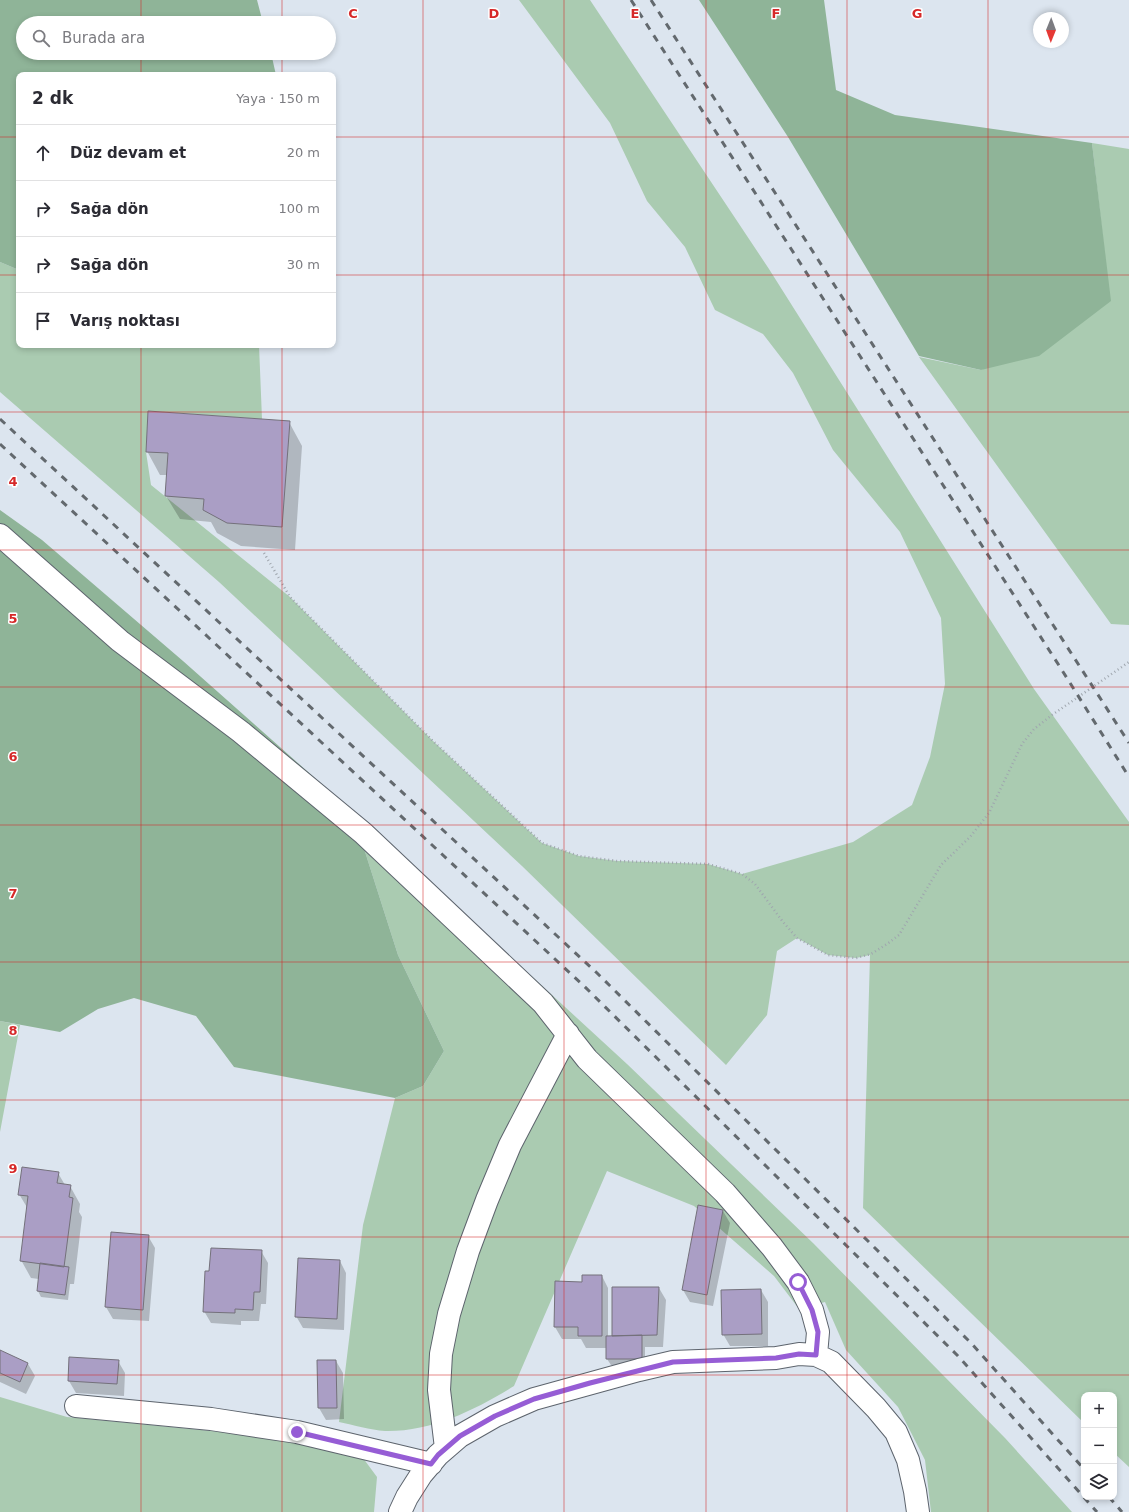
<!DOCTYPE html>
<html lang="tr">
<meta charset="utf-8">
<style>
body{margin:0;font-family:"DejaVu Sans",sans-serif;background:#f7f7f7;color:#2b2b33}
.controls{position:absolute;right:12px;bottom:12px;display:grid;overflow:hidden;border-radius:8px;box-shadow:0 2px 6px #0003}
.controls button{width:36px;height:36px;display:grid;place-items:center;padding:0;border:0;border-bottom:1px solid #e1e1e2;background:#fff;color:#2b2b33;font:20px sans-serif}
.compass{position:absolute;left:1033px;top:12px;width:36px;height:36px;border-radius:50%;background:#fff;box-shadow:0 2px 6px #0003;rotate:181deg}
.stop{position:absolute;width:12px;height:12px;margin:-9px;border:3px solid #965dd5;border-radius:50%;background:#fff}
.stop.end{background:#965dd5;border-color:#fff;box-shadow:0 1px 4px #0008}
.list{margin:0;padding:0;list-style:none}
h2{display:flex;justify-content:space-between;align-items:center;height:52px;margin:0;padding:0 16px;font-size:17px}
h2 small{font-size:13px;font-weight:400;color:#7c7c81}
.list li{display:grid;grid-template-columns:26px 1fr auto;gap:12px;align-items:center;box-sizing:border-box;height:56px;padding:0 16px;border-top:1px solid #e1e1e2}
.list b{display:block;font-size:15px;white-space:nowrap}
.list em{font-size:13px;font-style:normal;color:#7c7c81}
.icon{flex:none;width:22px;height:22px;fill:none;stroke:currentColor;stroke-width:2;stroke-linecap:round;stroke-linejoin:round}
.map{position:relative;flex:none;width:1129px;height:1512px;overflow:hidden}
.search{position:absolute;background:#fff;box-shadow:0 2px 6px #0003;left:16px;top:16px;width:320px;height:44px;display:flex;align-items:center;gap:10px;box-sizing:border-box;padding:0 14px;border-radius:22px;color:#7c7c81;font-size:15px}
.panel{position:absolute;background:#fff;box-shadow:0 2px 6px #0003;left:16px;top:72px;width:320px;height:276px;border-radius:8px}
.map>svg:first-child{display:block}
</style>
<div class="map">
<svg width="1129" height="1512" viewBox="0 0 1129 1512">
<rect width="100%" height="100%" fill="#dce5ef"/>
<path fill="#aacbb1" d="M519 0H590L769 269 1034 689 1129 822V1467L1114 1453V1395H1084V1423L863 1208 870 955 856 958 828 955 797 938 777 951 767 1015 726 1065 522 866 219 582 0 392V262L19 270V345H259L262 419 149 411 146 452 151 485 290 597 433 741 542 843 579 856 617 861 708 864 742 874 853 842 912 805 930 757 945 684 941 618 900 532 833 450 793 373 763 334 715 310 685 247 647 201 610 123Z
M1092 143 1129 149V625L1111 624 919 357 981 370 1110 301Z
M352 811 627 1064 813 1243 1005 1438 1072 1512H931L925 1460 898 1407 846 1350 825 1302 799 1309 774 1276 694 1206 607 1171 514 1386C475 1410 431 1432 385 1431 370 1430 354 1425 339 1422L363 1225 395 1098 423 1086 444 1051 398 955Z
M0 1021 20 1025 0 1132Z
M0 1397 67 1417 265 1436 327 1447 363 1458 377 1477 374 1512H0Z"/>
<path fill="#8fb498" d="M0 0H257L263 23H23V53H271L276 75H19V270L0 262Z
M699 0H824L836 90 895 115 1092 143 1111 301 1039 356 981 370 919 356 788 137Z
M0 510 42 540 183 661 352 811 398 955 444 1051 423 1086 395 1098 234 1067 196 1016 134 998 98 1009 60 1032 0 1021Z"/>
<path fill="#0003" d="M289 422 302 446 295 550 241 546 217 533 211 522 180 519 166 496 168 475H160L147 451Z
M58 1173 65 1185 70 1186 80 1204 79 1212 82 1217 74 1284H70L68 1300 41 1297 38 1291 39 1279 31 1278 21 1260 28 1209 19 1194Z
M723 1211 730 1223 713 1306 690 1302 683 1290Z
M148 1236 155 1248 149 1321 113 1319 106 1307Z
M261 1251 268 1263 266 1304H261L259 1321H241V1325L211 1323 204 1311 210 1272Z
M340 1261 346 1273 344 1330 303 1328 296 1316Z
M602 1276 608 1288V1336H613L659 1288 666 1300 663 1347H645V1365H611L607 1359V1348H586L581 1339H562L555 1327 583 1283Z
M761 1290 768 1302V1346H730L723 1334Z
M0 1351 28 1364 35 1376 26 1394 0 1382Z
M70 1358 118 1361 125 1373 124 1396 76 1393 69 1381Z
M336 1361 343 1373 344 1419 326 1420 319 1408Z"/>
<path fill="#aa9ec5" stroke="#74717b" d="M148 411 290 421 282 527 227 523 203 510 204 499 165 496 168 453 146 452Z
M22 1167 59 1172 57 1183 71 1185 69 1197 73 1198 64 1267 20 1261 28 1196 18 1195Z
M698 1205 723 1210 707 1295 682 1290Z
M111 1232 149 1235 143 1310 105 1307Z
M211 1248 262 1250 260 1292H254L253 1310 235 1309V1313L203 1312 205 1271H209Z
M298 1258 340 1260 337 1319 295 1317Z
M40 1263 69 1267 65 1295 37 1291Z
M582 1275H602V1336H578V1327H554L555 1281 582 1282Z
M612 1287H659L657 1335 612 1336Z
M761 1289 762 1334 722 1335 721 1290Z
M642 1335V1359H606V1336Z
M0 1350 28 1363 20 1382 0 1373Z
M69 1357 119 1360 117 1384 68 1381Z
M317 1360H336L337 1408H318Z"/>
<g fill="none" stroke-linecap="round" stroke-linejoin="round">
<g stroke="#5d646d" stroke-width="24">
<path id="minor" d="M0 535 120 641 241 732 363 833 543 1003 587 1059 725 1193 772 1247 798 1282 812 1310 818 1332 816 1355
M76 1406 211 1419 297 1432 431 1464
M446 1448 439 1390 441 1354 449 1314 468 1251 487 1200 510 1145 568 1034
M400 1512 407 1497 421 1475 438 1455 460 1436 495 1416 534 1399 639 1370 673 1362 776 1358 799 1354 816 1355 831 1362 876 1408 896 1432 908 1460 915 1491 918 1512"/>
</g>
<path stroke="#9fa6ae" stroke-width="2.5" stroke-dasharray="1 3" stroke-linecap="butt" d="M264 553 290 597 433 741 542 843 579 856 617 861 708 864 742 874 755 884 783 922 797 938 828 955 856 958 871 954 887 944 899 935 941 865 970 837 989 813 1022 744 1034 729 1052 715 1129 662"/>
<use href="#minor" stroke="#fff" stroke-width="22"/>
<path stroke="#63696e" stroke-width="3" stroke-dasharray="7 7" stroke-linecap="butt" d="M631 0 1060 667 1129 777
M651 0 1129 743
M0 419 597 973 971 1343 1084 1469
M0 444 584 986 958 1356 1097 1512
M1109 1497 1122 1512"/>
</g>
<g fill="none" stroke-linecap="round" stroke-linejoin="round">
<path stroke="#965dd5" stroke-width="5" d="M297 1432 431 1464 438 1455 460 1436 495 1416 534 1399 590 1383 673 1362 776 1358 799 1354 816 1355 818 1332 812 1310 798 1282"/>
</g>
<path fill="none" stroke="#d62828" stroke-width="1" stroke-opacity="0.55" d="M141 0V23M282 0V23M423 0V1512M564 0V1512M706 0V1512M847 0V1512M988 0V1512M141 53V75M282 53V75M0 137H19M333 137H1129M0 275H19M333 275H1129M141 345V1512M282 345V1512M0 412H1129M0 550H1129M0 687H1129M0 825H1129M0 962H1129M0 1100H1129M0 1237H1129M0 1375H1129"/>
<g font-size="13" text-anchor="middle" font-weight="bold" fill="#d62828" stroke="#fff" stroke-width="3" stroke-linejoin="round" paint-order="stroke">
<text x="353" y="18">C</text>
<text x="494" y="18">D</text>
<text x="635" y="18">E</text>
<text x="776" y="18">F</text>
<text x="917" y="18">G</text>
<text x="13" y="486">4</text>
<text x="13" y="623">5</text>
<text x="13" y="761">6</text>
<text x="13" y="898">7</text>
<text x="13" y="1035">8</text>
<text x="13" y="1173">9</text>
</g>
</svg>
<div class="controls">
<button>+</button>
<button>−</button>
<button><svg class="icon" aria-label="layers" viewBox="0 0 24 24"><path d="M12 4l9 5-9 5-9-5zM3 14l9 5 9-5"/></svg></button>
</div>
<svg class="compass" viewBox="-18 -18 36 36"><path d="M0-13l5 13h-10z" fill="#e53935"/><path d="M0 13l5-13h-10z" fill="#7c7c81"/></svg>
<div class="stop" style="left:798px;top:1282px"></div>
<div class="stop end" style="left:297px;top:1432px"></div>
<div class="search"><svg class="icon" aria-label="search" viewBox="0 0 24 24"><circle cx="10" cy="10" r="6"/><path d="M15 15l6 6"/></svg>Burada ara</div>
<section class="panel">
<h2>2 dk<small>Yaya · 150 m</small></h2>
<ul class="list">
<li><svg class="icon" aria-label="ahead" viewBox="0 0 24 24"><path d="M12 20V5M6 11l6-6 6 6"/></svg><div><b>Düz devam et</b></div><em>20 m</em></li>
<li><svg class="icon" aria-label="right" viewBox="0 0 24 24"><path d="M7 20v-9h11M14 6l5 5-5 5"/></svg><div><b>Sağa dön</b></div><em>100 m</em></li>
<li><svg class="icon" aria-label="right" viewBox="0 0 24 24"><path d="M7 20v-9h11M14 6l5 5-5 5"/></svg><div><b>Sağa dön</b></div><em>30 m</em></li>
<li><svg class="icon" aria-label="arrive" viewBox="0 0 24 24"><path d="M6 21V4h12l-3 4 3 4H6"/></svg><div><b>Varış noktası</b></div></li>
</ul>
</section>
</div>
